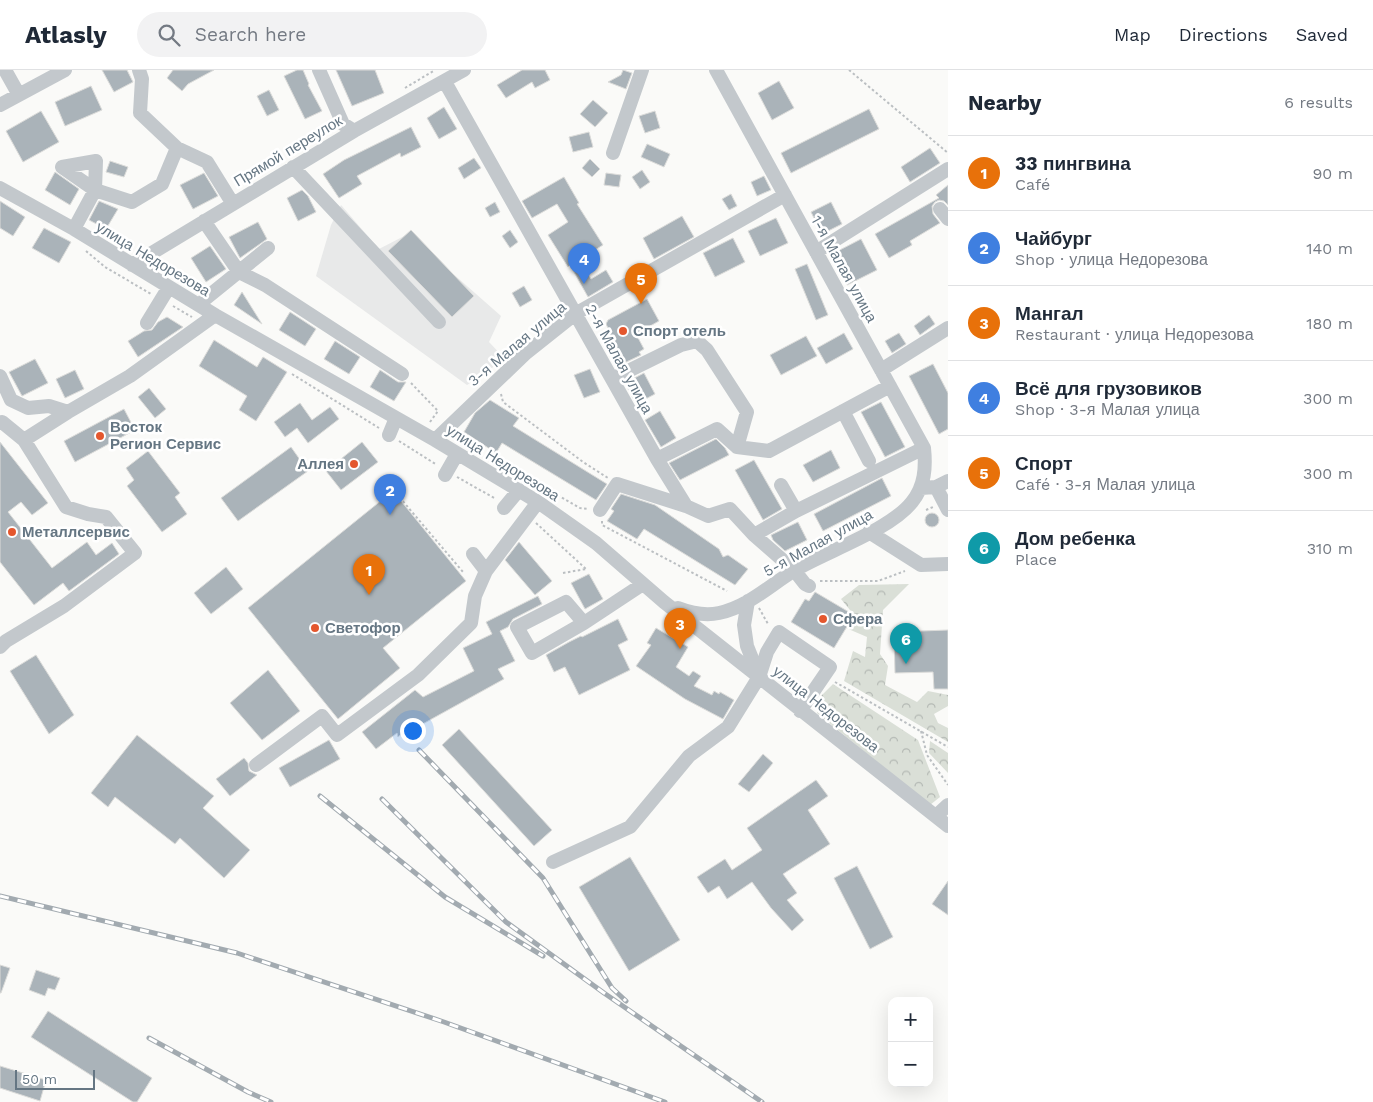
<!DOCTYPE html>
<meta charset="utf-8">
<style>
body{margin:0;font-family:"Work Sans",sans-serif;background:#f2f2f3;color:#1f2937}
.controls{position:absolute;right:15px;bottom:15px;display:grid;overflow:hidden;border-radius:10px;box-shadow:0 5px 20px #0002}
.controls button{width:45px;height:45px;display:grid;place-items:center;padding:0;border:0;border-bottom:1px solid #e0e1e3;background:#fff;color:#1f2937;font:25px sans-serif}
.scale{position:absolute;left:15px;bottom:12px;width:80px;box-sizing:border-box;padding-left:5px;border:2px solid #657683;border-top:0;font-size:14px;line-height:18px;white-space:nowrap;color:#657683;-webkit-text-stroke:4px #fff;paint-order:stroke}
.you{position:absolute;left:412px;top:660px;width:18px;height:18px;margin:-12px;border:4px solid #fff;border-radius:50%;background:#1a73e8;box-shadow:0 0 0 8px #1a73e833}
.badge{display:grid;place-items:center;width:32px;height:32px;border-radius:50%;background:#e4572e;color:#fff;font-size:16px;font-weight:700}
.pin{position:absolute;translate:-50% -41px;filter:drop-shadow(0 1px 2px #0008)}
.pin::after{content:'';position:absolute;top:26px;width:18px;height:15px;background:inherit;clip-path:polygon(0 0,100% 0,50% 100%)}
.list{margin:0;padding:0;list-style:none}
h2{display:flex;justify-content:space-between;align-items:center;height:65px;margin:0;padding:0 20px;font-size:21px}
h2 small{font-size:16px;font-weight:400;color:#747a83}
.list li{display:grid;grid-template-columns:32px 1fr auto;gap:15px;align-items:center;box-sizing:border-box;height:75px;padding:0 20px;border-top:1px solid #e0e1e3}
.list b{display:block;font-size:19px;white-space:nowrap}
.list p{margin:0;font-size:16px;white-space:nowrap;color:#747a83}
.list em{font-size:16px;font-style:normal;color:#747a83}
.icon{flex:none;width:28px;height:28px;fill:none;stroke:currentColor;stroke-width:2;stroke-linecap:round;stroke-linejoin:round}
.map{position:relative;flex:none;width:948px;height:1032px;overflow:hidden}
header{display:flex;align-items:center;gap:30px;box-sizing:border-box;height:70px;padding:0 25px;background:#fff;border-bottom:1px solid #e0e1e3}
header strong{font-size:24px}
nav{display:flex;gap:28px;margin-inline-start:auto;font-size:18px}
.search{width:350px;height:45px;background:#f2f2f3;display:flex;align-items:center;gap:12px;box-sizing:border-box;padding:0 18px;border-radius:28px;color:#747a83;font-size:19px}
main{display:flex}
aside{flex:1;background:#fff}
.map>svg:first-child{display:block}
</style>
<header>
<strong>Atlasly</strong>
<div class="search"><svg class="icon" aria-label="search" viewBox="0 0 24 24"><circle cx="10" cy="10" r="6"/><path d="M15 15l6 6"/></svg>Search here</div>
<nav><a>Map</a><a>Directions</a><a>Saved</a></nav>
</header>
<main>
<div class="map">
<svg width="948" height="1032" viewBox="0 0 948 1032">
<defs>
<pattern id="forest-crowns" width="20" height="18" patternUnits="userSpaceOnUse" patternTransform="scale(1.25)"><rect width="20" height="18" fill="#dadfd7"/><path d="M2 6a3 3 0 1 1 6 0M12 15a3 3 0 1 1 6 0" fill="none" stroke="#b4b9b4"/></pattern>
</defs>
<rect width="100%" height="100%" fill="#fafaf8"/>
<path fill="#e8e9e9" d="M341 135 379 179 408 164 501 246 489 272 505 289 467 315 316 206 331 155Z"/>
<path fill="url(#forest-crowns)" d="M909 514 883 540 880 584 888 596 885 615 917 632 928 621 948 625V636L934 644 938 653 948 658V672L844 611 853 581 865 587 867 567 846 558 854 545 841 529 859 515Z
M833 614 918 670 940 727 930 735 817 643 821 626Z
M930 671 948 683V703L929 683Z"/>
<path fill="#aab3b9" stroke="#dcdcda" d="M102 0H127L133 12 114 22Z
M173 0H214L188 14 182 21 167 8Z
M297 0H303L309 14 308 15 322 41 305 49 284 6Z
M336 0H375L384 23 352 36Z
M522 0H545L550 10 535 18 532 12 506 28 497 15Z
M623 0 632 3 626 19 608 12 621 5Z
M779 11 794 38 772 50 758 23Z
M91 16 102 40 65 56 55 32Z
M269 20 279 40 267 46 257 26Z
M593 30 608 43 595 57 580 44Z
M444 37 457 59 439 69 427 48Z
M869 39 879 59 791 103 781 83Z
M41 41 59 72 23 92 6 61Z
M655 41 660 58 645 63 639 46Z
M411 57 421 77 401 87 400 83 357 106 362 114 339 128 323 104 344 90Z
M589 62 593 77 573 82 569 67Z
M647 74 670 84 664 97 641 87Z
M930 78 940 93 910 112 901 97Z
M474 88 481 98 464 109 458 98Z
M590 89 600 99 592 107 582 98Z
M110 91 128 97 124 107 106 102Z
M642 100 650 112 640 119 632 107Z
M55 102 79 119 70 135 45 120Z
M204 103 218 126 193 139 180 115Z
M606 103 621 105 619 117 604 115Z
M764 106 771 120 757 126 751 112Z
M564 107 579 133 577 134 603 175 579 190 591 209 606 200 613 212 588 227 570 195 568 197 548 165 568 152 557 134 532 148 522 131Z
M948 115V135L944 131 939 130 935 132 932 136 933 144 940 153 910 171 912 175 889 188 875 164 939 128 936 125Z
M302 120 308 126 316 142 298 151 287 128Z
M731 124 737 136 729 140 722 129Z
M0 131 25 147 13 166 0 158Z
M99 131 118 139 106 159 89 150Z
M495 132 500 142 490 147 485 138Z
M831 132 842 154 822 164 811 142Z
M682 146 694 167 654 189 643 168Z
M776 148 788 173 760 186 748 161Z
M258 152 267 169 240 188 229 167Z
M44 158 71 172 59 193 32 178Z
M411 160 474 226 452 247 388 181Z
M510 160 518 172 510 178 502 166Z
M733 168 745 192 715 207 703 183Z
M861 169 877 200 847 215 832 184Z
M210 176 226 199 206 212 191 188Z
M807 194 828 245 816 250 795 199Z
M524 216 532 230 520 237 512 223Z
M242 222 262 254 234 235Z
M647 229 659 251 636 264 644 279 639 282 641 285 620 295 603 263 609 260 606 254 608 250Z
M290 242 316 259 305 276 279 260Z
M929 245 935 254 920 265 914 256Z
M167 247 183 257 138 287 128 271 144 261 152 260 158 252Z
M844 263 853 279 826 294 817 278Z
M899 263 906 274 892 283 885 271Z
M806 266 817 286 781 305 770 285Z
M214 270 257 297 263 287 287 302 256 351 239 340 247 326 199 296Z
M335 271 360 287 349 304 324 289Z
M35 289 48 313 22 326 9 302Z
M933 294 948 323V359L939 364 909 306Z
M590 299 600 322 584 328 574 305Z
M75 300 84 319 65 328 56 309Z
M380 300 398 312H406L394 331 370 317Z
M644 303 655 324 636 334 625 313Z
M149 318 166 339 155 348 138 327Z
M490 330 519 348 513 356 607 414 596 430 502 373 496 383 464 362 475 343Z
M881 332 905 377 885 387 861 342Z
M300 333 312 350 330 337 339 349 308 373 297 358 285 367 274 352Z
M124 339 135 360 75 392 64 371Z
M660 341 676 368 661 377 645 350Z
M716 369 725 378 729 385 680 410 669 393Z
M0 372 48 433 32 445 21 432 8 442 52 498 87 472 96 485 112 473 119 484 69 521 63 513 34 535 0 492Z
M362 372 378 392 341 420 326 401Z
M291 377 308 401 238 451 221 428Z
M831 380 840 398 813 412 803 395Z
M148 381 180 423 175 427 187 444 162 462 127 416 134 410 126 398Z
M754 390 782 439 763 450 735 400Z
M882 408 891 426 823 461 814 444Z
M393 421 466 511 383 578 400 598 338 649 248 538Z
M621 424 655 435 719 479 723 487 728 485 748 499 735 515 644 459 637 469 607 451 614 441 611 439Z
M925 450a7 7 0 1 1 14 0a7 7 0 1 1-14 0Z
M798 452 807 470 785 481 773 470 771 465Z
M519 472 552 511 535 525 505 490Z
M226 497 243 519 211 544 194 523Z
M589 504 603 529 585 539 571 513Z
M815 522 854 545 834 578 791 552 805 529 809 531Z
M538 526 542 534 513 549 508 557 500 561 515 591 498 599 504 609 419 656 415 652 398 667 397 663 376 679 362 662 415 620 423 627 474 601 463 578 492 564 486 552Z
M618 549 628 570 618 575 630 600 579 625 565 597 554 602 546 585 569 572 581 566 582 567Z
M656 558 688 577 676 597 689 606 693 601 701 606 694 616 712 625 714 621 719 624 720 622 734 630 723 649 685 629 636 596 651 575 647 573Z
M948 560V619H934L933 602 895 603 894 562Z
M36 585 74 645 49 664 10 601Z
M268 600 300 641 262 670 230 633Z
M459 659 552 760 534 776 442 675Z
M137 665 214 726 203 738 250 780 224 808 180 768 175 774 115 727 108 737 91 723Z
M329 670 340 689 290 717 279 698Z
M763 684 773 693 749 722 738 714Z
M244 688 248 693 249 701 257 705 230 726 216 709Z
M816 710 828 726 808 740 830 774 783 804 797 823 787 830 804 850 792 861 771 838 752 812 727 829 719 816 708 823 697 807 725 789 732 800 762 780 747 758Z
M630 787 680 870 629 901 579 817Z
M857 796 893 867 870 879 834 808Z
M948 811V845L932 834Z
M0 895 10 898 1 923H0Z
M36 900 60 908 55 920 48 918 45 926 29 920Z
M48 941 152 1008 137 1032H133L31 967Z
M0 996 46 1010 40 1031 0 1018Z"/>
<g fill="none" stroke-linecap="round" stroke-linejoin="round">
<path stroke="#bbbfc2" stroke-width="2" stroke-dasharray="2.5 2.5" stroke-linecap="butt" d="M849 0 948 83
M405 18 435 0
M86 181 105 197 151 224
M173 236 192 247
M292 304 379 358
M411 313 438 341 430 352
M501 324 503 332 583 392 608 408
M399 371 437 395
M497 390 580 438 589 439
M457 407 496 429
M390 416 463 502
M926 440 933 437
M602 451V455L727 521
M536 453 586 499
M563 503 586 499
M820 511H878L905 501
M759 538 768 554
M835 612 948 677
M921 661 927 685 948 715"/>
<path stroke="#c3c8cc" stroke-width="14" d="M5 0 19 25
M139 0 142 9 140 43 177 78 207 92 233 134
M319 0 343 54 354 61
M445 12 657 389 686 436 708 446 730 439 754 465 794 500 805 514 809 516
M0 35 65 0
M613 83 642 0
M293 97 439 252
M0 118 74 159 215 245 435 370 538 432 596 473 664 532 948 756
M940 139 948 149
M204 151 239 202 265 215 402 304
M74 159 95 120 62 97 96 91 95 120 132 132 162 114 177 78
M816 182 948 99
M132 195 354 61 464 0
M205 229 268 178
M147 253 169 217
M881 300 948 258
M0 306 11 330 28 338 49 336 68 342
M612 309 681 275 697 271 707 280 747 342 737 377
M843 341 869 391
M0 353 2 352 24 370 66 437 88 444 106 447 135 483 64 536 6 571 0 577
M389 365 396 348
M24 370 68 342 130 306 215 245
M435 370 526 283 575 244 785 125
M657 389 717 359 737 377 769 381 890 316
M445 405 457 384
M781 415 796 441
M936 417 948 440
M921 418 936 417 948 411
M504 438 519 420
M600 440 617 414 686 436
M869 462 921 495 948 494
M754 465 796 441 924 378
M486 501 538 432
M748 531 744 555 747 576 759 606
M678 538C691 543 705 546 719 543 748 537 770 515 795 500 827 481 890 460 912 432 925 416 926 397 924 378L716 0
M584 553 532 583 517 557 566 532 584 553 643 514
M256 695 322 646 337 665 418 605 471 553 475 526 486 501 473 484
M936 746 948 735
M553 792 630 757 689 686 728 657 759 607 767 582 779 562 830 597 800 641"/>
<g stroke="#a2aab0" stroke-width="5">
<path id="rail" d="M419 680 543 808 612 918 626 931
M320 726 445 827 543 886
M382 729 506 852 604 923 762 1032
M0 826 237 883 444 952 665 1032
M149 968 248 1022 271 1032"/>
</g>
<use href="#rail" stroke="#fff" stroke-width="3" stroke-dasharray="9" stroke-linecap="butt"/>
</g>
<g fill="#e4572e" stroke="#fff" stroke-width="2">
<circle cx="623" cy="261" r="5"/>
<circle cx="100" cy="366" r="5"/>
<circle cx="354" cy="394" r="5"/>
<circle cx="12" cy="462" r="5"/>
<circle cx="823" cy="549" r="5"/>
<circle cx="315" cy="558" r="5"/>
</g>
<g text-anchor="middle" stroke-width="5" stroke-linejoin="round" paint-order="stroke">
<g font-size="15" fill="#657683" stroke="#fff">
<text transform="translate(288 81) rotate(-31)" y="5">Прямой переулок</text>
<text transform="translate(153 189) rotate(31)" y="5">улица Недорезова</text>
<text transform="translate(844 199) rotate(61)" y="5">1-я Малая улица</text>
<text transform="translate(517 274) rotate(-40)" y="5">3-я Малая улица</text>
<text transform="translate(619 289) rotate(61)" y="5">2-я Малая улица</text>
<text transform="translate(503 393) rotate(32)" y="5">улица Недорезова</text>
<text transform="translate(818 473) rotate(-29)" y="5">5-я Малая улица</text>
<text transform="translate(826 639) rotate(38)" y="5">улица Недорезова</text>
</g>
<g font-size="15" font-weight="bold" fill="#657683" stroke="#fff" text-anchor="start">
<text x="633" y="266">Спорт отель</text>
<text x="110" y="362">Восток<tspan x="110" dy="17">Регион Сервис</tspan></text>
<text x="344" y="399" text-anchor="end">Аллея</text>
<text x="22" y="467">Металлсервис</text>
<text x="833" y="554">Сфера</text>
<text x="325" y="563">Светофор</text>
</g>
</g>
</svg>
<div class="controls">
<button>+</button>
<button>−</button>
</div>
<div class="scale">50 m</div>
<div class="you"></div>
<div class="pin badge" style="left:369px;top:525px;background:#e8710a">1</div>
<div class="pin badge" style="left:390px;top:445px;background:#3f7fe0">2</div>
<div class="pin badge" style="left:680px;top:579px;background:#e8710a">3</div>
<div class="pin badge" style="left:584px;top:214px;background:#3f7fe0">4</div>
<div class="pin badge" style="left:641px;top:234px;background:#e8710a">5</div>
<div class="pin badge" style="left:906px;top:594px;background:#0f9aa8">6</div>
</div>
<aside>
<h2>Nearby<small>6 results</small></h2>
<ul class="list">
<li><span class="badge" style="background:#e8710a">1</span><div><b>33 пингвина</b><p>Café</p></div><em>90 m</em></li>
<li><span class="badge" style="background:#3f7fe0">2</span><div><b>Чайбург</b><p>Shop · улица Недорезова</p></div><em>140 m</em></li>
<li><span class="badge" style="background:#e8710a">3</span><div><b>Мангал</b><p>Restaurant · улица Недорезова</p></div><em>180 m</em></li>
<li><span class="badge" style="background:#3f7fe0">4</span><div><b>Всё для грузовиков</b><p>Shop · 3-я Малая улица</p></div><em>300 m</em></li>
<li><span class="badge" style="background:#e8710a">5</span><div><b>Спорт</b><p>Café · 3-я Малая улица</p></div><em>300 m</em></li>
<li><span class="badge" style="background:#0f9aa8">6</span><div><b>Дом ребенка</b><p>Place</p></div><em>310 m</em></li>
</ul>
</aside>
</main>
